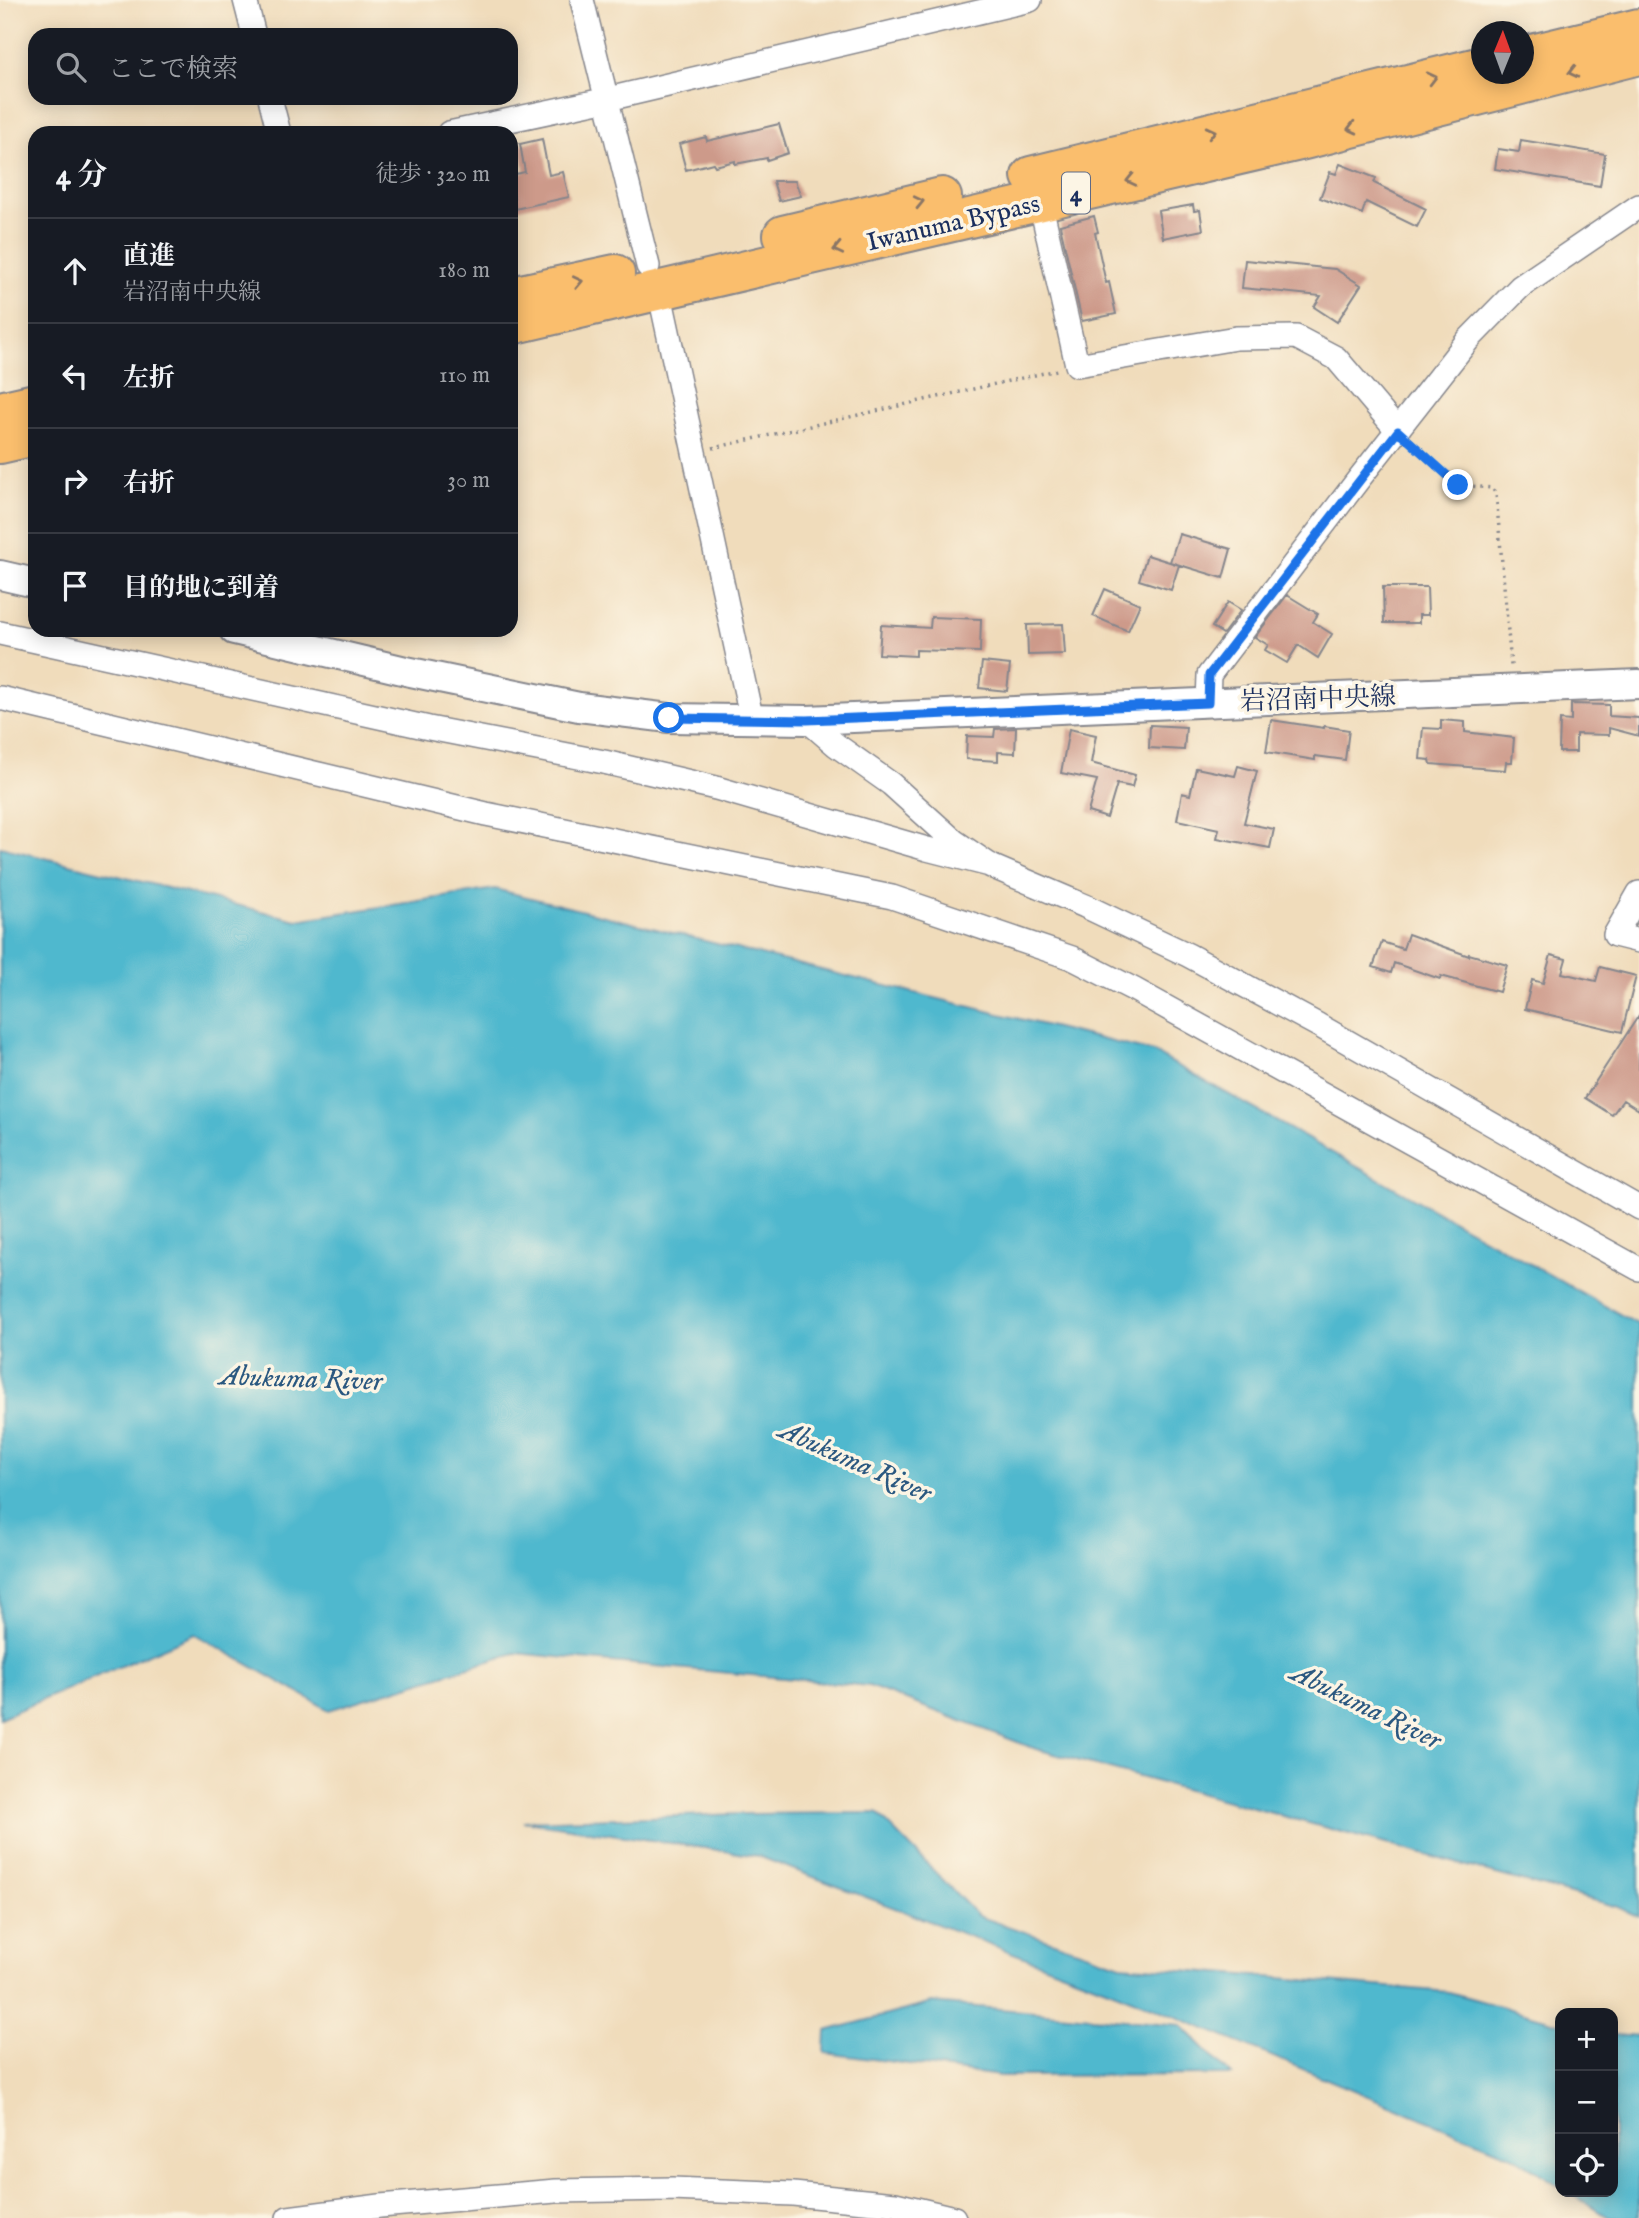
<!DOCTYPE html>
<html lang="ja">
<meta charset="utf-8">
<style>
body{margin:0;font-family:"IM FELL English","Noto Serif JP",serif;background:#20242c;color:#f1f3f6}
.controls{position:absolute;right:21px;bottom:21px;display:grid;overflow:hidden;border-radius:14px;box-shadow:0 4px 18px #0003}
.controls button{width:63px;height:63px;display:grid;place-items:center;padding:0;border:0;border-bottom:2px solid #363941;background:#171b24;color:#f1f3f6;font:35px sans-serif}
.compass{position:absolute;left:1471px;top:21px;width:63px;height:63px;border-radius:50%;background:#171b24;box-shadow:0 4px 18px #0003;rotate:1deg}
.stop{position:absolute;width:21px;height:21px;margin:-16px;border:5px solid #1a73e8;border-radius:50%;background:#fff}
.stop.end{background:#1a73e8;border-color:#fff;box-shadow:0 2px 7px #0008}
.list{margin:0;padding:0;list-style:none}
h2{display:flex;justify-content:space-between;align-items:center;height:91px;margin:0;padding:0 28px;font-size:30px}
h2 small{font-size:23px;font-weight:400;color:#9ea1a6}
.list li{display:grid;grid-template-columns:46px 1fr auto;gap:21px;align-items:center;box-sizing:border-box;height:105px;padding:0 28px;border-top:2px solid #363941}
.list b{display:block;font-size:26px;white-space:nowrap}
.list p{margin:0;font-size:23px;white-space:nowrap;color:#9ea1a6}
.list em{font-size:23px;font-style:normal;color:#9ea1a6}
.icon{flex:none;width:38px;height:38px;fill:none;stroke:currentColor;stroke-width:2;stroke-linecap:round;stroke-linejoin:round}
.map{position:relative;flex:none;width:1639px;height:2218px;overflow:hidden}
.search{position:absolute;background:#171b24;box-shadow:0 4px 18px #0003;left:28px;top:28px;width:490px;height:77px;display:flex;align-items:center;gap:18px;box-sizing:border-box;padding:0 24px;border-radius:21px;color:#9ea1a6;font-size:26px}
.panel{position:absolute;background:#171b24;box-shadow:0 4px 18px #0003;left:28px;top:126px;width:490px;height:511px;border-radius:21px}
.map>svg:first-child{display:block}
</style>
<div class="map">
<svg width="1639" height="2218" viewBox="0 0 1639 2218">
<rect width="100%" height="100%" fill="#fcf5e5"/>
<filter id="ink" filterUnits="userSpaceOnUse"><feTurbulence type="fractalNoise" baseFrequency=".0143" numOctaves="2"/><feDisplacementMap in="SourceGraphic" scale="14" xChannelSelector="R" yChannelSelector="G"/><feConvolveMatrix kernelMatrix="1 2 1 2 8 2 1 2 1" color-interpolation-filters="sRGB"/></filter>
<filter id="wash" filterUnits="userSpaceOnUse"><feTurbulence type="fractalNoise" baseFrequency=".00686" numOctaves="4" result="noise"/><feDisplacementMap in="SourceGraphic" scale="28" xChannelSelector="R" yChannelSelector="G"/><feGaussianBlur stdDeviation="1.57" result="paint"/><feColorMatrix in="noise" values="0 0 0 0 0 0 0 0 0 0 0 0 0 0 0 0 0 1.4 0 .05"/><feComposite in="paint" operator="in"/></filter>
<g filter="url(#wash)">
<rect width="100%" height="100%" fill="#f0dcbb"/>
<path fill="#50b8ce" stroke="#367496" stroke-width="2" d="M0 847 297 920 495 889 1153 1052 1639 1325V1917L1618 1907 1036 1749 869 1686 515 1653 329 1710 195 1634 0 1718Z
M877 1813 978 1916 1121 1965 1449 1992 1560 2023V2186L1511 2155 1116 1992 758 1856 523 1821 741 1814Z
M932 2003 1181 2025 1231 2075 1000 2076 825 2053 826 2031Z
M1613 2034 1639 2036V2218H1610L1569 2192H1613Z"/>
<g id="blocks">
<path fill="#cd9a8a" d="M779 124 788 153 767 160V158L735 164V161L715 166 713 163 686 170 679 144 706 137 707 141Z
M542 139 549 175 563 172 569 197 515 209 511 175 525 172 520 144Z
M1521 140 1605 154 1600 186 1495 169 1498 149 1519 152Z
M1340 164 1376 178 1374 183 1426 209 1417 227 1366 202 1362 214 1320 198 1330 172 1336 174Z
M773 181H795L801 196 779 201Z
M1193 205 1194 211 1200 210 1203 230 1163 238 1158 211Z
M1094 216 1098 232 1095 233 1106 283 1109 282 1116 314 1082 321 1060 225Z
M1245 260 1335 269 1361 285 1337 322 1314 307 1321 296 1242 288Z
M1179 534 1231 549 1223 578 1170 562Z
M1147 555 1179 565 1171 590 1139 580Z
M1383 587H1427L1428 615H1419V623H1384Z
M1105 589 1140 604 1128 631 1093 616Z
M1287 595 1318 614 1313 622 1332 634 1318 658 1298 645 1287 663 1265 650 1268 645 1255 637Z
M1228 602 1241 610 1223 634 1212 627Z
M931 617 981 619 980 652 916 650V656L879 654 881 625 930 628Z
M1063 624 1065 654 1028 655 1027 625Z
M982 662 1010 665 1007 691 979 688Z
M1571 704 1609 705V716L1639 718V736L1609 728V735L1576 734V752H1559L1560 720 1571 721Z
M1271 720 1324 728V726L1349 730 1345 760 1315 756V760L1266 752Z
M1441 720 1465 722V732L1514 738 1512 762H1506L1505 770 1431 764 1430 760 1420 759 1423 728 1441 729Z
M1150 725 1186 727 1184 750 1149 748Z
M1016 728 1015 753 998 752V761L966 759 967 736 994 737 995 729Z
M1069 729 1096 735 1091 763 1135 775 1132 787 1117 784 1107 818 1088 812 1097 780 1061 773Z
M1238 766 1257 771 1244 823 1274 829 1270 848 1217 838 1219 829 1177 820 1182 793 1190 795 1196 768 1235 776Z
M1408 934 1469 956V954L1507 965 1499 992 1441 976 1440 979 1394 963 1391 973 1373 967 1382 942 1403 949Z
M1551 955 1566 959 1562 973 1596 981 1600 967 1636 976 1622 1032 1525 1009 1532 980 1543 983Z
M1639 1015V1110L1623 1100 1612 1115 1585 1098Z"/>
</g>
</g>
<g filter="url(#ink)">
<use href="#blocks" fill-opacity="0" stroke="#86868c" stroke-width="2"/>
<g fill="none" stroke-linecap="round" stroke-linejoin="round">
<g stroke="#86868c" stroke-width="26">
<path id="minor" d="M245 0 254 35
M582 0 648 266
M270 98 279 133
M449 133 608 99 1030 0
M1040 201 1077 365 1236 338 1296 337 1336 358 1398 431
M659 290 752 721
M0 633 429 728 604 762 716 788 927 849 990 865
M0 698 486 814 892 897 1072 958 1135 990 1639 1269
M1208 703 1209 675 1358 480 1468 340 1520 287 1639 206
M807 720 836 745 891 784 954 841 991 866 1085 906 1188 955 1318 1025 1639 1208
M1639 893 1615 935 1639 941
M288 2218 380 2206 556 2191 672 2189 793 2194 895 2204 954 2218"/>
</g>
<g stroke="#86868c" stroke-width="32">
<path id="tertiary" d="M0 575 35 583
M234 630 406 671 579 707 669 718 807 720 1639 684"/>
</g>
<g stroke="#86868c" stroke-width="42">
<path id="trunk" d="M1524 56 1639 28
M1031 176 1482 66
M783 235 942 197
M511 296 615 274
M511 325 1304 140 1639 55
M0 411 35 403
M0 444 35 436"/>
</g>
<path stroke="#86868c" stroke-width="3.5" stroke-dasharray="2 5" stroke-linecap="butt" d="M1412 444 1458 485 1492 488 1496 494 1511 666
M713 448 1057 370"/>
<use href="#minor" stroke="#fff" stroke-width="23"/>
<use href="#tertiary" stroke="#fff" stroke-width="28"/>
<use href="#trunk" stroke="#fabe6d" stroke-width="38"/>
</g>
<defs><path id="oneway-chevron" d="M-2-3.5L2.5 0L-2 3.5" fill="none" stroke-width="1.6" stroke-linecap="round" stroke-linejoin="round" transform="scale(1.75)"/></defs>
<g stroke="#8a7666">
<use href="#oneway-chevron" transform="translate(1573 72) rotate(166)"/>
<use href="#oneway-chevron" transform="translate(1432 78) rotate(-14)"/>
<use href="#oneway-chevron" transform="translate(1352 128) rotate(166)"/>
<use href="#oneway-chevron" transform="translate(1211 132) rotate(-14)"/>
<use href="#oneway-chevron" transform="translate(1131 180) rotate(167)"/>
<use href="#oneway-chevron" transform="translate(919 202) rotate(-13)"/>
<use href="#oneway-chevron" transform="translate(838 249) rotate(167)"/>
<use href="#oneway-chevron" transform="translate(578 282) rotate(-12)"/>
</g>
</g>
<g fill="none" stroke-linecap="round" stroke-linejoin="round" filter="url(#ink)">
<path stroke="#1a73e8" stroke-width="9" d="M669 718 807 720 1208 703 1209 675 1398 431 1458 485"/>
</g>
<g text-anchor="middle" stroke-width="7" stroke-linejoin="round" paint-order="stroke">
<rect fill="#fcf5e5" stroke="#5e6a86" stroke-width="2" x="1062" y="172.5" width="28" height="41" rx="5"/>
<g font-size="24" font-weight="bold" fill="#1b2f5e">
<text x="1076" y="201">4</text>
</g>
<g font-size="26" fill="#1b2f5e" stroke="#fcf5e5">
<text transform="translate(953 222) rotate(-13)" y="9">Iwanuma Bypass</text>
<text transform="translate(1318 698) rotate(-2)" y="9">岩沼南中央線</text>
</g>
<g font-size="28" font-style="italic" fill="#2b5880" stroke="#fcf5e5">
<text transform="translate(301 1377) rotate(2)" y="10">Abukuma River</text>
<text transform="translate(856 1460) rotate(24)" y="10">Abukuma River</text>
<text transform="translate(1367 1705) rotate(26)" y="10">Abukuma River</text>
</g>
</g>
</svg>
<div class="controls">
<button>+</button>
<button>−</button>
<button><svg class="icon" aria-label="locate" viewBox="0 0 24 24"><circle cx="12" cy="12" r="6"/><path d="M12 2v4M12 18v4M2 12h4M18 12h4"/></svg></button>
</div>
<svg class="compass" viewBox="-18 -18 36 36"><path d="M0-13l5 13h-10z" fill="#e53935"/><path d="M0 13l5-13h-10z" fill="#9ea1a6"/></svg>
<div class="stop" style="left:669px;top:718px"></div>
<div class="stop end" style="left:1458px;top:485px"></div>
<div class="search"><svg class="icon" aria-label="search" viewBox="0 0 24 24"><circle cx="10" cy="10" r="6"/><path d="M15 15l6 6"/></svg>ここで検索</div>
<section class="panel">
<h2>4 分<small>徒歩 · 320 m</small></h2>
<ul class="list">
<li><svg class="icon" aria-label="ahead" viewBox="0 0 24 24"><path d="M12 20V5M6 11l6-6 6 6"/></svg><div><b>直進</b><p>岩沼南中央線</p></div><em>180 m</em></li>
<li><svg class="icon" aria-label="left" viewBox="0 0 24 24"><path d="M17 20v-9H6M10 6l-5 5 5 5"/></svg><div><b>左折</b></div><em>110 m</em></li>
<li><svg class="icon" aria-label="right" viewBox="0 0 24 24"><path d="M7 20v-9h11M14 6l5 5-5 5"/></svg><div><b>右折</b></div><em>30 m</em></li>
<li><svg class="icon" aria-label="arrive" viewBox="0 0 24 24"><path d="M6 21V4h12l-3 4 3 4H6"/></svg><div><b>目的地に到着</b></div></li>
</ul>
</section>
</div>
